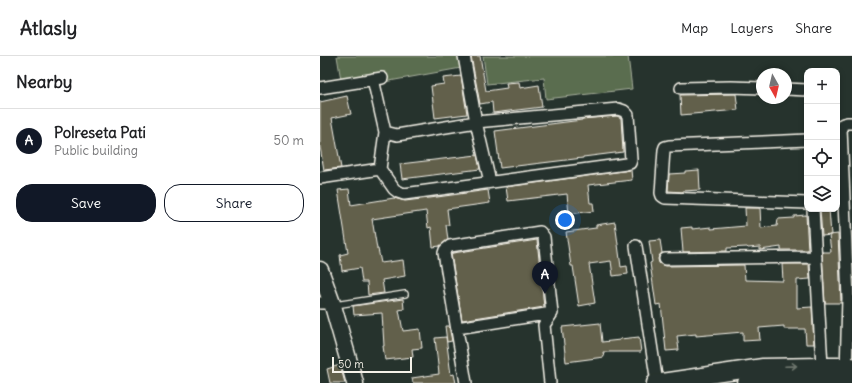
<!DOCTYPE html>
<meta charset="utf-8">
<style>
body{margin:0;font-family:Delius,sans-serif;background:#f2f2f2;color:#202124}
.controls{position:absolute;right:12px;top:12px;display:grid;overflow:hidden;border-radius:8px;box-shadow:0 2px 6px #0003}
.controls button{width:36px;height:36px;display:grid;place-items:center;padding:0;border:0;border-bottom:1px solid #e0e0e0;background:#fff;color:#202124;font:20px sans-serif}
.compass{position:absolute;left:436px;top:12px;width:36px;height:36px;border-radius:50%;background:#fff;box-shadow:0 2px 6px #0003;rotate:172deg}
.scale{position:absolute;left:12px;bottom:10px;width:80px;box-sizing:border-box;padding-left:4px;border:2px solid #f4f1e8;border-top:0;font-size:11px;line-height:14px;white-space:nowrap;color:#f4f1e8;-webkit-text-stroke:3px #26332d;paint-order:stroke}
.you{position:absolute;left:245px;top:164px;width:14px;height:14px;margin:-10px;border:3px solid #fff;border-radius:50%;background:#1a73e8;box-shadow:0 0 0 6px #1a73e833}
.badge{display:grid;place-items:center;width:26px;height:26px;border-radius:50%;background:#111827;color:#fff;font-size:13px;font-weight:700}
.pin{position:absolute;translate:-50% -33px;filter:drop-shadow(0 1px 2px #0008)}
.pin::after{content:'';position:absolute;top:21px;width:14px;height:12px;background:inherit;clip-path:polygon(0 0,100% 0,50% 100%)}
.list{margin:0;padding:0;list-style:none}
h2{display:flex;justify-content:space-between;align-items:center;height:52px;margin:0;padding:0 16px;font-size:17px}
h2 small{font-size:13px;font-weight:400;color:#757577}
.list li{display:grid;grid-template-columns:26px 1fr auto;gap:12px;align-items:center;box-sizing:border-box;height:64px;padding:0 16px;border-top:1px solid #e0e0e0}
.list b{display:block;font-size:15px;white-space:nowrap}
.list p{margin:0;font-size:13px;white-space:nowrap;color:#757577}
.list em{font-size:13px;font-style:normal;color:#757577}
.actions{display:flex;gap:8px;padding:12px 16px}
.actions a{flex:1;padding:9px 0;border:1px solid #111827;border-radius:16px;text-align:center;font-size:14px;color:#111827}
.actions .main{background:#111827;color:#fff}
.icon{flex:none;width:22px;height:22px;fill:none;stroke:currentColor;stroke-width:2;stroke-linecap:round;stroke-linejoin:round}
.map{position:relative;flex:none;width:532px;height:327px;overflow:hidden}
header{display:flex;align-items:center;gap:24px;box-sizing:border-box;height:56px;padding:0 20px;background:#fff;border-bottom:1px solid #e0e0e0}
header strong{font-size:19px}
nav{display:flex;gap:22px;margin-inline-start:auto;font-size:14px}
main{display:flex}
aside{flex:1;background:#fff}
.map>svg:first-child{display:block}
</style>
<header>
<strong>Atlasly</strong>
<nav><a>Map</a><a>Layers</a><a>Share</a></nav>
</header>
<main>
<aside>
<h2>Nearby<small></small></h2>
<ul class="list">
<li><span class="badge">A</span><div><b>Polreseta Pati</b><p>Public building</p></div><em>50 m</em></li>
</ul>
<div class="actions"><a class="main">Save</a><a>Share</a></div>
</aside>
<div class="map">
<svg width="532" height="327" viewBox="0 0 532 327">
<rect width="100%" height="100%" fill="#26332d"/>
<filter id="ink" filterUnits="userSpaceOnUse"><feTurbulence type="fractalNoise" baseFrequency=".025" numOctaves="2"/><feDisplacementMap in="SourceGraphic" scale="8" xChannelSelector="R" yChannelSelector="G"/><feConvolveMatrix kernelMatrix="1 2 1 2 8 2 1 2 1" color-interpolation-filters="sRGB"/></filter>
<g filter="url(#ink)">
<path fill="#5a6d50" stroke="#a7af9c" d="M17 0H139L141 12 64 26 21 24Z
M163 0H308L312 33 226 43 224 22 167 28Z"/>
<path fill="#62604c" stroke="#f4f1e8" d="M151 0H160L166 35 187 32 186 27 199 26 200 32 219 29 222 51 173 57 172 46 160 48Z
M141 20 147 58 115 62 111 30 124 28 123 22Z
M416 38 418 54 361 59 360 39Z
M27 40 31 58 12 62 21 112 4 114 0 91V46Z
M297 60 301 62 303 96 263 101V102L180 112 175 75 262 64V63Z
M157 99 160 113 82 123 80 108Z
M311 114 312 124 268 129 270 147H273L274 155 249 158 247 138 188 145 186 131Z
M379 114 380 134 363 135V136L348 135 349 118 365 117V115Z
M29 133 31 149 74 142 85 145 109 142H110L168 134 170 147 127 153 129 169H126L128 184 120 190 113 191 111 171 108 172 106 155 52 163 57 193H58L61 207 83 204 85 220 62 224 64 237 48 239 47 226H42L40 212 22 215 20 199 28 197 18 134Z
M425 152H440L441 172 457 170 458 163 474 162V160L486 159 488 194H461V191L440 194V191L428 192 427 191 407 192V195L363 196 361 172 372 171V173L391 171V173L426 170Z
M500 153H509L511 179 502 180Z
M295 166 301 211 307 210 308 218 293 220 291 205 269 208 275 247 259 250 253 210H251L246 176 276 172V169Z
M518 178 521 247H505L502 196H511L509 179Z
M217 184 224 251 142 264 131 198 133 197Z
M340 184 342 197 339 200 338 203 339 207 342 209 345 210 424 209 425 224 463 225 462 208H489L490 223 477 224V252L492 251 494 288H486L485 273H464V270L439 272 440 284 423 285V276L376 280V278L357 280 359 294 346 295 341 248 336 249 330 207 332 206 329 185Z
M83 243 84 253 79 254 83 275 100 273 102 292 92 293 93 301 65 304 63 290H64L62 257 34 259 33 250Z
M280 267 282 286 300 284V283L319 281 321 296H283L284 301 246 306 242 271Z
M125 270H129L132 285 127 286Z
M126 281 131 319 134 318 136 327H93L92 322 119 318 115 282Z
M20 309 25 327H10L7 313Z"/>
<g fill="none" stroke-linecap="round" stroke-linejoin="round">
<g stroke="#f4f1e8" stroke-width="8">
<path id="service" d="M15 249 85 238"/>
</g>
<g stroke="#f4f1e8" stroke-width="14">
<path id="minor" d="M144 0 156 66 170 126
M53 23 65 76
M0 32 62 22
M361 32 411 31 442 32
M466 33 487 34
M298 53 304 55 308 59 311 104 310 107 306 108 84 138 78 136 74 133 60 113 65 76 77 79 156 66Z
M487 84 349 90 345 91 344 94 341 137 342 140 345 142 487 147
M0 122 60 113
M493 153 502 310
M316 190 337 327
M345 203 496 201
M0 247H11
M137 272 232 257
M526 317 528 242 521 72 523 68 527 67H532
M146 327 124 197 125 194 130 190 220 176 224 181 232 257 224 269 230 327"/>
</g>
<g stroke="#f4f1e8" stroke-width="19">
<path id="secondary" d="M0 214 13 250 35 327
M335 327 443 311 502 310H532
M426 327 445 324 532 325"/>
</g>
<use href="#service" stroke="#26332d" stroke-width="5.5"/>
<use href="#minor" stroke="#26332d" stroke-width="11"/>
<use href="#secondary" stroke="#26332d" stroke-width="16"/>
</g>
<defs><path id="oneway-shaft" d="M-6 0H5M1.5-3L5.5 0L1.5 3" fill="none" stroke-width="1.6" stroke-linecap="round" stroke-linejoin="round"/></defs>
<use stroke="#6e766e" href="#oneway-shaft" transform="translate(471 310) rotate(-2)"/>
</g>
</svg>
<div class="controls">
<button>+</button>
<button>−</button>
<button><svg class="icon" aria-label="locate" viewBox="0 0 24 24"><circle cx="12" cy="12" r="6"/><path d="M12 2v4M12 18v4M2 12h4M18 12h4"/></svg></button>
<button><svg class="icon" aria-label="layers" viewBox="0 0 24 24"><path d="M12 4l9 5-9 5-9-5zM3 14l9 5 9-5"/></svg></button>
</div>
<svg class="compass" viewBox="-18 -18 36 36"><path d="M0-13l5 13h-10z" fill="#e53935"/><path d="M0 13l5-13h-10z" fill="#757577"/></svg>
<div class="scale">50 m</div>
<div class="you"></div>
<div class="pin badge" style="left:225px;top:238px">A</div>
</div>
</main>
